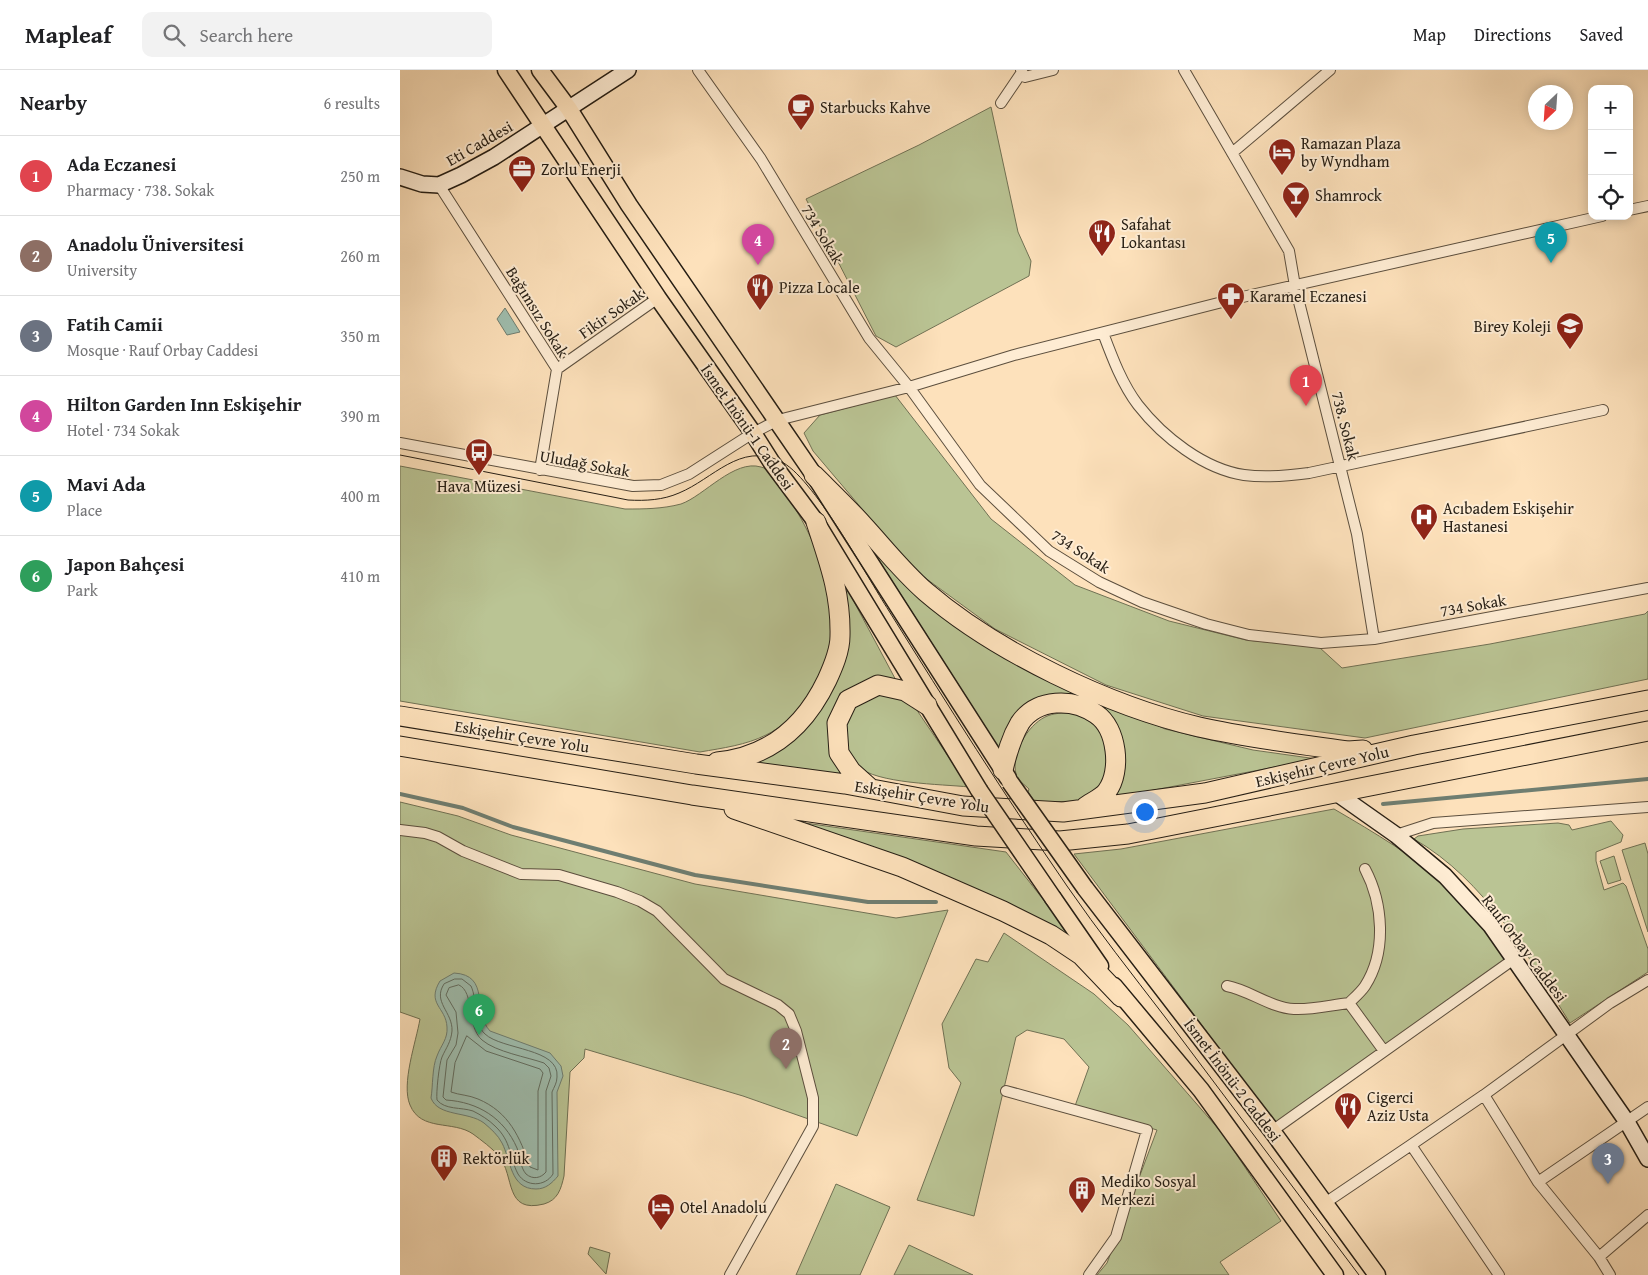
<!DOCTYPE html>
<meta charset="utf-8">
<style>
body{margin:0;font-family:"Gentium Book Plus",serif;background:#f2f2f2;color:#202124}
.controls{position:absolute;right:15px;top:15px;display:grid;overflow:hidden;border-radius:10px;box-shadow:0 2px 12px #0003}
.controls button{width:45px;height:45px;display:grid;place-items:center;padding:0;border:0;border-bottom:1px solid #e0e0e0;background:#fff;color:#202124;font:25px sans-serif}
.compass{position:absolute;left:1128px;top:15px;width:45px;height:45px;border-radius:50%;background:#fff;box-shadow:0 2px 12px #0003;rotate:205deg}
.you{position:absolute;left:744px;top:741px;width:18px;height:18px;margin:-12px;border:4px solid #fff;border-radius:50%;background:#1a73e8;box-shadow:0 0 0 8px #1a73e833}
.badge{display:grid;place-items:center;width:32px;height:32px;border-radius:50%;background:#0f766e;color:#fff;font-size:16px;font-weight:700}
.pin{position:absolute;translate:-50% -41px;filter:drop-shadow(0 1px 2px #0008)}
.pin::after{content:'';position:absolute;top:26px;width:18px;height:15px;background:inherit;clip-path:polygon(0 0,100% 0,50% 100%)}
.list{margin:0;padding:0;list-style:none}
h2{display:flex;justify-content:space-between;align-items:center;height:65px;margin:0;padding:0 20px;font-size:21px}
h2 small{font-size:16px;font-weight:400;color:#757577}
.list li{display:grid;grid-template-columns:32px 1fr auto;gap:15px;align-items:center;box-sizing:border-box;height:80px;padding:0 20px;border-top:1px solid #e0e0e0}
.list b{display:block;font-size:19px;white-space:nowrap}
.list p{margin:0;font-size:16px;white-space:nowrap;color:#757577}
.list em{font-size:16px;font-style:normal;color:#757577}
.icon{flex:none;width:28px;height:28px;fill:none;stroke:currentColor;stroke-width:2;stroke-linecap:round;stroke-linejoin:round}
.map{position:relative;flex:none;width:1248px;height:1205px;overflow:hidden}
header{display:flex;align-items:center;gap:30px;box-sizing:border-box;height:70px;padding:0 25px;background:#fff;border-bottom:1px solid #e0e0e0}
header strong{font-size:24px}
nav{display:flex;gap:28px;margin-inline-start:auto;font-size:18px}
.search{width:350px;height:45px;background:#f2f2f2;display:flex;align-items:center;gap:12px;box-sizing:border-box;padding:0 18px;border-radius:10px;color:#757577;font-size:19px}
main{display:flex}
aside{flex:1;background:#fff}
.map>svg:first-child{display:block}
</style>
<header>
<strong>Mapleaf</strong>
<div class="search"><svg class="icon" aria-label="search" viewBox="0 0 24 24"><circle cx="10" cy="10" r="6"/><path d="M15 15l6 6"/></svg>Search here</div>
<nav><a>Map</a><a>Directions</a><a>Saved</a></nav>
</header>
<main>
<aside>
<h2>Nearby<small>6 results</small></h2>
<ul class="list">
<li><span class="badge" style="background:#e0444e">1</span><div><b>Ada Eczanesi</b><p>Pharmacy · 738. Sokak</p></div><em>250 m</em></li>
<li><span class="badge" style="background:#8d6e63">2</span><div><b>Anadolu Üniversitesi</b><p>University</p></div><em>260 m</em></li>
<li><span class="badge" style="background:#6b7280">3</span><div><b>Fatih Camii</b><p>Mosque · Rauf Orbay Caddesi</p></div><em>350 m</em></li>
<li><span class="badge" style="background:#d1479c">4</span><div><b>Hilton Garden Inn Eskişehir</b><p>Hotel · 734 Sokak</p></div><em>390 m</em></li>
<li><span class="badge" style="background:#0f9aa8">5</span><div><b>Mavi Ada</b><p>Place</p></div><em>400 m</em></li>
<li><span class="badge" style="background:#2e9e5b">6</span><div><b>Japon Bahçesi</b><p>Park</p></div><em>410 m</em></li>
</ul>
</aside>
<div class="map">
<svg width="1248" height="1205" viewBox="0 0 1248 1205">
<rect width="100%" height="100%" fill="#fde1bb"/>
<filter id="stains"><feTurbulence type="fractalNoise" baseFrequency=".004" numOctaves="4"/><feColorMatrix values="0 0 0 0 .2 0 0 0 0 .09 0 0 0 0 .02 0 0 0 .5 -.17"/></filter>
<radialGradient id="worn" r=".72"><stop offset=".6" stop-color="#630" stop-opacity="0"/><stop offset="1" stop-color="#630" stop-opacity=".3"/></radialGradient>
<path fill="#bac494" stroke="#707154" d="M591 37 618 162 631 191 629 206 496 277 476 266 406 129 519 75Z
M495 325 591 449 675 515 769 551 846 570 919 577 942 598 1090 574 1245 544 1248 541V609L965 668 803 646 706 615 595 559 513 499 413 381 404 363 420 345Z
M0 396 225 439C244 439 262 439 281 434 304 426 334 389 361 397 378 401 388 427 396 440 425 488 448 559 419 613 416 619 410 625 405 631 395 644 381 658 366 665 346 675 323 678 300 682L0 631Z
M476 479 666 613 765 659 853 680 917 689 712 728C731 695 723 683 709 651L643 632 602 683 473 481Z
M445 515 498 614 436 641 448 708 355 692 446 586 449 557Z
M479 623 510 630 569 717C541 714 477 714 457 696 448 687 445 676 444 665 440 636 457 634 479 623Z
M672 642C708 658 711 675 706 712L686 731 635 732 628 722 629 719C624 714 618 711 616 704 611 684 627 656 645 647 653 643 663 643 672 642Z
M0 732 58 746 111 765 295 814 496 848 548 840 457 1066 343 1026 185 979 184 988 170 1002 164 1106C161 1119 158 1130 144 1134 104 1144 115 1106 99 1086 92 1078 81 1070 73 1064 53 1050 21 1062 10 1035 1 1014 16 972 20 949L0 942Z
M934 739C975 763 1016 787 1051 819 1073 839 1090 864 1107 888L875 1053 674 784 721 779Z
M1211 751 1223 765 1221 772 1196 782V791L1204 820 1223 813 1226 816 1248 879V902L1170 953C1128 886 1085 810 1014 769L1018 766 1063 759 1158 753 1169 755 1172 760Z
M405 753 606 782 678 874 540 804Z
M1245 773 1248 784V862L1222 780Z
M1214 786 1221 810 1208 814 1200 791Z
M604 863 694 924 728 955 822 1063 881 1151 820 1192 829 1205H697L707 1193 757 1060 675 1036 689 997 664 969 627 960 616 967 574 1146 517 1130 561 1013 549 998 542 954 576 889 588 892Z
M436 1114 490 1137 460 1205H396Z
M509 1175 573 1205H494Z
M190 1177 210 1183 206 1204 188 1184Z"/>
<path fill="#9fbeaf" stroke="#6f7e71" d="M105 238 120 262 107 265 97 249Z
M54 903C91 905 72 942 90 961L150 983 161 996 163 1006 157 1022 158 1106C152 1113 146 1119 136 1119 110 1119 111 1090 102 1073 98 1065 91 1059 84 1053 68 1041 38 1047 31 1028 33 1016 32 997 37 986 41 975 48 969 47 957 46 937 26 934 40 911Z"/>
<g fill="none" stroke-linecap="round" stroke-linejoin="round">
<path stroke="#626e62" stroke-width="1" d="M55 909H62L71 916C78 931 72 952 85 964 102 980 160 978 157 1007 157 1013 154 1017 152 1022L153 1104C145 1117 126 1117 118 1104 109 1087 112 1072 95 1056 89 1050 81 1045 73 1041 61 1037 45 1040 37 1030 36 1023 39 994 42 987 46 978 51 972 52 961 53 942 32 932 44 914Z
M59 915C75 922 66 956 82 970 96 982 127 987 144 993L149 998 151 1006 146 1021V1102C141 1108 133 1110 126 1104 120 1097 120 1086 117 1078 104 1048 78 1032 46 1030L43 1027 47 990 56 975 58 963 56 942 46 925 49 918Z
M67 966 86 981 140 999 143 1003 138 1021V1100L130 1097C120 1067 109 1042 78 1029 69 1025 59 1025 51 1022L55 993Z"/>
<path stroke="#6f7e71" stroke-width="4" d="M0 724 63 738 113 757 295 805 468 832H536
M983 734 1248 709"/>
<g stroke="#5c4f3e" stroke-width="12">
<path id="street" d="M298 0 361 89 469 268 509 317 580 415 649 481 699 512 742 532 806 554 849 565 921 573 974 569 1248 518
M621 0 625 7 653 0
M784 0 889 181 895 216 957 464 974 569
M601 33 622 2
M832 83 930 0
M39 115 157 299 140 400
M1229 140 1248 136
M703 263C712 287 722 314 738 335 763 367 804 399 844 405 866 408 887 406 909 403L1203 340
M157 299 258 228
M0 373 233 416 261 415 289 404 353 363 378 350 509 317 614 285 838 228 1202 146
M0 760 25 763 38 767 63 781 121 804 159 805 217 822 240 831 257 841 324 909 378 935 389 944 396 961 413 1028V1056L330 1205
M996 765 1033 753 1248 737
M827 916C849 920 871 938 894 939 912 940 931 935 949 933L984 981
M949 933C954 928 961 922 965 916 987 882 983 833 965 799
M606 1021 747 1060 716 1167 689 1205
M1084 1025 1011 1075 1099 1205
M872 1061 1114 889
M1138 1112 1248 1037
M925 1133 1011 1075
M1199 1187 1248 1145
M1210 1205 1199 1187 1138 1112 1084 1025 1210 933 1248 910"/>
</g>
<g stroke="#261e14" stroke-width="18">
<path id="secondary" d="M0 107 22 114 39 115 61 105 94 87 228 0
M935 722 996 765 1045 806 1091 856 1227 1052 1248 1089"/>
</g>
<g stroke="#261e14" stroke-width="19">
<path id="primary" d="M106 0 258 228 353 363 372 393 416 452 579 720
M140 0 169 39 229 135 414 405 608 708
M685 818 872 1061 977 1205
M653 828 700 896
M714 916 801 1020 935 1205"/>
</g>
<g stroke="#261e14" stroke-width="21">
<path id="highway" d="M414 405C431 422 448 438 464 456 485 479 503 502 526 522 596 582 709 636 799 657 848 668 898 674 948 681L963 680
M0 646 296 694 445 714 563 736 663 742 805 723 1014 675 1248 630
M0 676 292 725 576 766 660 771 728 764 1248 661
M317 692C370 687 405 656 427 610 433 597 440 581 440 566 441 523 429 492 416 452
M603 700C607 683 611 668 620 653 637 628 673 628 696 644 717 658 722 701 707 721 703 727 692 732 685 737
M470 718 451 701 439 683 437 653 448 630 478 615 505 621 527 635
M334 739 502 797 603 841 651 865 681 885 721 927"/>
</g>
<use href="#street" stroke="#feecd3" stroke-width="10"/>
<use href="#secondary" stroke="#feecd3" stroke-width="15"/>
<use href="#primary" stroke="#fde1bb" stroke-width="16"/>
<use href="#highway" stroke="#fde1bb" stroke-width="19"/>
<path stroke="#261e14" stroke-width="1" d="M0 385 228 430C246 431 263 430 279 423 313 409 340 372 380 391 413 406 467 507 489 541 547 634 605 726 667 816 698 861 732 904 765 947 830 1033 894 1119 959 1205"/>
<g stroke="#261e14" stroke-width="19" stroke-linecap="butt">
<path id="primary-bridge" d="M610 712 685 818
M579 720 653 828"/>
</g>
<use href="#primary-bridge" stroke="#fde1bb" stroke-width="16"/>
</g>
<defs>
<g id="cafe-pin" transform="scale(1.4375)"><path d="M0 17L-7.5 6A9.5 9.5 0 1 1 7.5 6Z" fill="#8f2418" stroke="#feecd3"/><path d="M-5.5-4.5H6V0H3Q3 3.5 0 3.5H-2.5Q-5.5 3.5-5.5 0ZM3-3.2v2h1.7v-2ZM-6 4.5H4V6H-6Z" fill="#fff"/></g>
<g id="hotel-pin" transform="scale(1.4375)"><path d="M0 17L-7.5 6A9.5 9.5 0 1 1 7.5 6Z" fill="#8f2418" stroke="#feecd3"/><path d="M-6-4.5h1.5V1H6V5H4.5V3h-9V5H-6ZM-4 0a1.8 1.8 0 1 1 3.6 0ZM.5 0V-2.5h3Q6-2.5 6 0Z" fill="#fff"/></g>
<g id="office-pin" transform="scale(1.4375)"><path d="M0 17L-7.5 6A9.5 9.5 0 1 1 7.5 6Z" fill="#8f2418" stroke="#feecd3"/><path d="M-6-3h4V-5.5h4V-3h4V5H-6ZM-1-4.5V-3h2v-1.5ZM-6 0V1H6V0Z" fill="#fff"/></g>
<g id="bar-pin" transform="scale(1.4375)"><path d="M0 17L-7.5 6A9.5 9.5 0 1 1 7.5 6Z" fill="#8f2418" stroke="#feecd3"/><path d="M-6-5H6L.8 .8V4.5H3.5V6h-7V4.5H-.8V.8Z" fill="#fff"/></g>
<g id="restaurant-pin" transform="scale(1.4375)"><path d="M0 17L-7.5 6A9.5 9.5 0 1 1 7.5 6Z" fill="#8f2418" stroke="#feecd3"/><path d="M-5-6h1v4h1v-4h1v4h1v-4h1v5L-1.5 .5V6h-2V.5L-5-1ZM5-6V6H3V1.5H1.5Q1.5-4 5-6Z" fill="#fff"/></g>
<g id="pharmacy-pin" transform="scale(1.4375)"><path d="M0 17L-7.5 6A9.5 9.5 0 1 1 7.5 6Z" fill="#8f2418" stroke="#feecd3"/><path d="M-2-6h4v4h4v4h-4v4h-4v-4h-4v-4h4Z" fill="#fff"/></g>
<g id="school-pin" transform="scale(1.4375)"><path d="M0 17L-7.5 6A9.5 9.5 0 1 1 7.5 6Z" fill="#8f2418" stroke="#feecd3"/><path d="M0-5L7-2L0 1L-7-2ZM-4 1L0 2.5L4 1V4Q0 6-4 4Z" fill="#fff"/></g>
<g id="bus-pin" transform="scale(1.4375)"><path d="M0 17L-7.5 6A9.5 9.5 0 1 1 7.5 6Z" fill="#8f2418" stroke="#feecd3"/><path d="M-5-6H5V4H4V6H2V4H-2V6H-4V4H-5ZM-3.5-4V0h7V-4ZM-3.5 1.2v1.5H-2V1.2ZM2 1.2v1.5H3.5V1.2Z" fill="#fff"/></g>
<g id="hospital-pin" transform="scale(1.4375)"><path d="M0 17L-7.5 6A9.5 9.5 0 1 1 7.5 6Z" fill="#8f2418" stroke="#feecd3"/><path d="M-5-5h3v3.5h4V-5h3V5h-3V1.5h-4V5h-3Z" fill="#fff"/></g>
<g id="building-pin" transform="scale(1.4375)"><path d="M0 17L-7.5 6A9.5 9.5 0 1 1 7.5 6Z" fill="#8f2418" stroke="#feecd3"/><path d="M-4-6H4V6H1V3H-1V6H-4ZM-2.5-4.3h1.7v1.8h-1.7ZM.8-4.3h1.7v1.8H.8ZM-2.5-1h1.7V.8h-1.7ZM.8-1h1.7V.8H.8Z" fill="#fff"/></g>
</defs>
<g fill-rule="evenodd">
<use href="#cafe-pin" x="401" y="37"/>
<use href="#hotel-pin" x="882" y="82"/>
<use href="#office-pin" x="122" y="99"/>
<use href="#bar-pin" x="896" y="125"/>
<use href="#restaurant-pin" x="702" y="163"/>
<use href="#restaurant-pin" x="360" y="217"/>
<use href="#pharmacy-pin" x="831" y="226"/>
<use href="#school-pin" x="1170" y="256"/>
<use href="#bus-pin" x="79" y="382"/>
<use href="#hospital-pin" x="1024" y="447"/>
<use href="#restaurant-pin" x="948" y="1036"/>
<use href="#building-pin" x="44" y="1088"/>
<use href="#building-pin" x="682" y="1120"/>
<use href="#hotel-pin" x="261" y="1137"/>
</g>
<g text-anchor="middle" stroke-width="4" stroke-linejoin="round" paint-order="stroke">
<g font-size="16" fill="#261e14" stroke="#feecd3" text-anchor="start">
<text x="420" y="43">Starbucks Kahve</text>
<text x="901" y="79">Ramazan Plaza<tspan x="901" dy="18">by Wyndham</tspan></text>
<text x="141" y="105">Zorlu Enerji</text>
<text x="915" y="131">Shamrock</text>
<text x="721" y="160">Safahat<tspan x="721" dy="18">Lokantası</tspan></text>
<text x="379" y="223">Pizza Locale</text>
<text x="850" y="232">Karamel Eczanesi</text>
<text x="1151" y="262" text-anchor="end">Birey Koleji</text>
<text x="79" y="422" text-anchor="middle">Hava Müzesi</text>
<text x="1043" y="444">Acıbadem Eskişehir<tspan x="1043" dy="18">Hastanesi</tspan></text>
<text x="967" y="1033">Cigerci<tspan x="967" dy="18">Aziz Usta</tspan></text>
<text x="63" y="1094">Rektörlük</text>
<text x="701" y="1117">Mediko Sosyal<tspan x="701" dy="18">Merkezi</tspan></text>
<text x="280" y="1143">Otel Anadolu</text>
</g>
<g font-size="16" fill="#261e14" stroke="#feecd3">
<text transform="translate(79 73) rotate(-30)" y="6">Eti Caddesi</text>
<text transform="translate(423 164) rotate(59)" y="6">734 Sokak</text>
<text transform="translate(138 242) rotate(58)" y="6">Bağımsız Sokak</text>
<text transform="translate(211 243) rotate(-35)" y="6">Fikir Sokak</text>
<text transform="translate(946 356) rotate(76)" y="6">738. Sokak</text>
<text transform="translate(348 357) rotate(55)" y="6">İsmet İnönü-1 Caddesi</text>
<text transform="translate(185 393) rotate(10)" y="6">Uludağ Sokak</text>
<text transform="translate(681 481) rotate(33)" y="6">734 Sokak</text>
<text transform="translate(1073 535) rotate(-10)" y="6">734 Sokak</text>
<text transform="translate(122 666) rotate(9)" y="6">Eskişehir Çevre Yolu</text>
<text transform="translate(922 696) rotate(-13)" y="6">Eskişehir Çevre Yolu</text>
<text transform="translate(522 726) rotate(9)" y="6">Eskişehir Çevre Yolu</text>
<text transform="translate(1125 878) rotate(53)" y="6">Rauf Orbay Caddesi</text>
<text transform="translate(833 1010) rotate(53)" y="6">İsmet İnönü-2 Caddesi</text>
</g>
</g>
<rect width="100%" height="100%" filter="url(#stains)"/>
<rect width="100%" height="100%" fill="url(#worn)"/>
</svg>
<div class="controls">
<button>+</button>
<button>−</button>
<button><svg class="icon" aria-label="locate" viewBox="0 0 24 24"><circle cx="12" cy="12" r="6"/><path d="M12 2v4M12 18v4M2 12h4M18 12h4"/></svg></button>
</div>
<svg class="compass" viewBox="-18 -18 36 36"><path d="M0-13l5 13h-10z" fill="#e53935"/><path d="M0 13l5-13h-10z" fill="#757577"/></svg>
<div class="you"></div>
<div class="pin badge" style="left:906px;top:336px;background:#e0444e">1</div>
<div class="pin badge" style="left:386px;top:999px;background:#8d6e63">2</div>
<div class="pin badge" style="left:1208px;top:1114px;background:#6b7280">3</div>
<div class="pin badge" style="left:358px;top:195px;background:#d1479c">4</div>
<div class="pin badge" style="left:1151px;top:193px;background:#0f9aa8">5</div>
<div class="pin badge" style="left:79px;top:965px;background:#2e9e5b">6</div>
</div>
</main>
